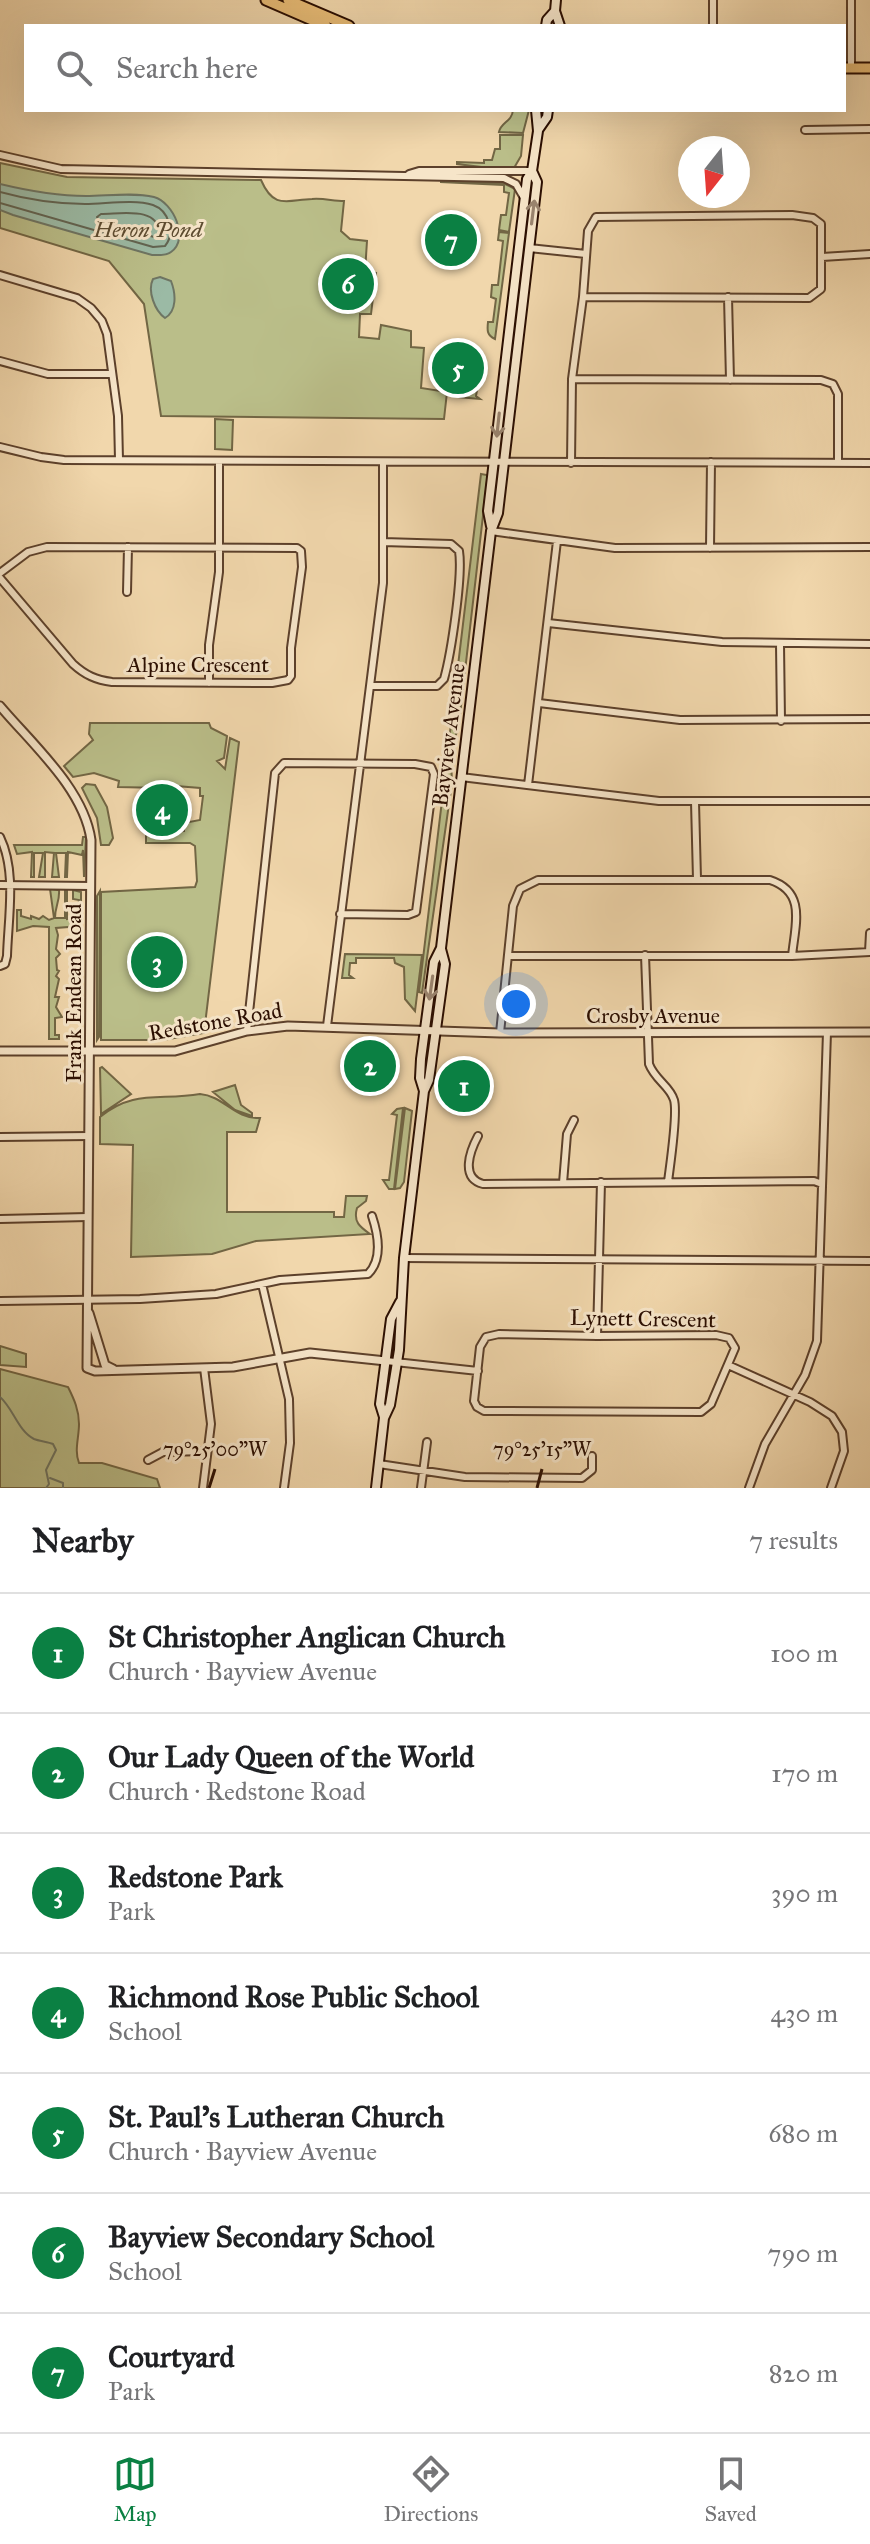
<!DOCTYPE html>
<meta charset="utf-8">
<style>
body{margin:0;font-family:"IM FELL Great Primer",serif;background:#f6f6f6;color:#202124}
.compass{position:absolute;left:678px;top:136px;width:72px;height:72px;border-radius:50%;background:#fff;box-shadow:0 8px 32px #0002;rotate:197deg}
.you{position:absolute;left:516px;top:1004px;width:28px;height:28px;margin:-20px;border:6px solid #fff;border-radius:50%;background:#1a73e8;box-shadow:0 0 0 12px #1a73e833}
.badge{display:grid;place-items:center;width:52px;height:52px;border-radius:50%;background:#0b8043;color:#fff;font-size:26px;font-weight:700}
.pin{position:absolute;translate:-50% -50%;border:4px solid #fff;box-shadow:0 2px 8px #0006}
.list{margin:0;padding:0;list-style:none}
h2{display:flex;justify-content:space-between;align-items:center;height:104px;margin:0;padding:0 32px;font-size:34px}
h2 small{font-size:26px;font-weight:400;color:#757577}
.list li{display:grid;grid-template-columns:52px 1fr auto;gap:24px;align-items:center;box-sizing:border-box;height:120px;padding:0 32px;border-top:2px solid #e0e0e0}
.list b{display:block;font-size:30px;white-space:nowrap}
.list p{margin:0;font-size:26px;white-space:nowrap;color:#757577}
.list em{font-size:26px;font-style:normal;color:#757577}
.icon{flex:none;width:44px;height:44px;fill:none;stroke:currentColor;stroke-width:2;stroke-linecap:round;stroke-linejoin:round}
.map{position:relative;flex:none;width:870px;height:1488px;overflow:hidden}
.search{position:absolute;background:#fff;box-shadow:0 8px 32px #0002;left:24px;right:24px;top:24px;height:88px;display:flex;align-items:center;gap:20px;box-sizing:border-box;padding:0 28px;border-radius:0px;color:#757577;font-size:30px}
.sheet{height:944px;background:#fff}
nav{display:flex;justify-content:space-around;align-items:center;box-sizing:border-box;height:112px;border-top:2px solid #e0e0e0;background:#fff;font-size:22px;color:#757577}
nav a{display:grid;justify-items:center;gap:4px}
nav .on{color:#0b8043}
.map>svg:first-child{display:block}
</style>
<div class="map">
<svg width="870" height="1488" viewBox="0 0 870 1488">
<rect width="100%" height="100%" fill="#f1d7ac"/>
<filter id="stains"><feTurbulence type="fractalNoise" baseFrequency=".0025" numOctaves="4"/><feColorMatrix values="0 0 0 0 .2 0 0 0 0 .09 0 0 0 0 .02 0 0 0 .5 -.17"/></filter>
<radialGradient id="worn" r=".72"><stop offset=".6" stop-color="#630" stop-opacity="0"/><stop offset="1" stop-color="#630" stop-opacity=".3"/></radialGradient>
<path fill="#babe89" stroke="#726644" stroke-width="2" d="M513 110H529L523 133 499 132C501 122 512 122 513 110Z
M500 135H523L521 156 514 168 498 169 457 164V162L484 163V160H492L495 149H500Z
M0 163 67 177 261 180C274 210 287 200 312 199 324 198 333 201 344 201L341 231 350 239 367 241 365 272 376 273 371 314H360L359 337 379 339 381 325 411 331V347L424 348 421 388 447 392 444 419 161 416 144 304 109 261 0 228Z
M440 182 503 183 515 189 509 232 499 230 501 215H506L509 193 504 192V185Z
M499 232 509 233 495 339C487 335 487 331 488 322H493L496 299 491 297 492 285H498L503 241 498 240Z
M458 375 479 378 476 396 480 399 458 397Z
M215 419 233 420 232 450 215 449Z
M481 474 487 475V481L459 723 452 750 448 749Z
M90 723H209L211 728 227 736 224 758 217 761 225 769 230 738 239 742 204 1033 163 1040H101V892L195 887 197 881 195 846 190 843H146V833L184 831V823L200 820 203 796H200V788L164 785 163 788 118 787 119 781 94 773 73 777 64 766 93 740 89 734Z
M447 759H451L452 783 422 993 419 992Z
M86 784 95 785 107 807 113 838 109 845H101L97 818 82 788Z
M83 837H86L84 877 83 850 82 855 68 852 67 877H65L66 853H56L59 877H52L54 853 45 852V877H39L43 853H34V877H31L32 852 17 854 14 845H82Z
M50 889 59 890C60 901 55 906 55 918H65V890H67V919L78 917 79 900 73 899V890L81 892V926L56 928 58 935 56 949 60 954 56 958 57 970 59 971 56 976 59 979 55 997H59L56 1007 62 1017 55 1018V1035H59V1039H49V927L33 926 17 931V910H21V916L31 919V916L39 919 43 916 49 920 54 918Z
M100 891 99 1037 97 1040V896Z
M345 954 422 955 415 1011 405 999 404 967 395 963 394 958H356V963H350L349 975 353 978H342Z
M102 1067 131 1094 101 1114 100 1068Z
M235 1085 241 1105 252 1113V1116L235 1110 213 1092Z
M200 1094C224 1096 234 1119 260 1118L256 1132H227V1212H334V1217H344L346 1196H367L366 1201 357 1208C353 1222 360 1227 370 1234L256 1241 212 1254 131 1257 133 1145 100 1144V1117C134 1089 160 1101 200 1094Z
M403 1108 394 1189H389L383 1180H389L397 1115 392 1114 397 1109Z
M405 1108 412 1111 404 1182 400 1188 395 1189Z
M0 1346 26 1354V1367L0 1365Z
M0 1369 68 1387C74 1399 79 1410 79 1424 79 1438 74 1450 79 1463H102L157 1479 160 1488H0Z"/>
<path fill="#9bbaa5" stroke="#6e7563" stroke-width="2" d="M0 184C29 191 56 196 86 196 107 196 133 192 154 197 173 202 190 239 171 252 166 256 158 255 152 255L13 215 0 210Z
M160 277 171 281C176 294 177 311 165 318 155 311 147 291 153 279Z"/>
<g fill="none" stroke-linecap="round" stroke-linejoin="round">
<path stroke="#626452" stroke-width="2" d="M0 192C29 200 56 204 85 204 106 204 134 199 153 205 170 211 175 234 165 246L153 247 0 203
M101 214C122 214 158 206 160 234L154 237 99 221 97 217Z"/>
<path stroke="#6e7563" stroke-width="2" d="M0 1397C13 1408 18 1431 34 1439 39 1441 48 1442 53 1444L56 1450 46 1470 49 1484 46 1488
M50 1478 63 1483V1488"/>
<g stroke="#5c402b" stroke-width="10">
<path id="minor" d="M713 0V26
M851 68V0
M805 130 870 129
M0 155 61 169 504 178 516 184 523 196
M409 174 419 171H532
M529 248 586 254
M822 257 870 254
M0 275 77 298 91 308 102 321 107 334 118 416 119 460
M728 297 730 380
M0 361 48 374H112
M572 379 821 380 833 384 838 394V462
M0 447 41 457 64 460 870 463
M571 463 572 379 583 297 588 231 596 217 792 215 813 218 821 224V289L809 298 583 297
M491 531 615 548 870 547
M710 548 711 462
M0 573 28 552 47 547 297 548 301 551 302 567 291 648V676L288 680 272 683 112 682C96 680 85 675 73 664L0 578
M127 592 128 547
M548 623 722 642 870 644
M780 644 781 721
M209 683V645L219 572V461
M370 686H437L444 679C451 654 463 576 459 551L451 544 383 542
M539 703 680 720 870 719
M461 777 659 801H870
M528 785 557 541
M695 802 697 879
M0 837C17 872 8 918 7 956L5 964 0 966
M0 885 91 886
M869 952 870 933
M645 955 649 1064C655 1080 670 1086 674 1100 678 1114 670 1165 668 1182
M508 956H792L870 952
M327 1026 383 583V463
M247 1031 275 773 284 763 415 764 431 767 434 774 416 912 408 915 340 914
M500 1033 513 906 520 889 538 880H770C807 892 795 925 792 956
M478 1136C470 1151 460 1178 483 1184L814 1181 822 1184
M0 1137 89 1136
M563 1183 567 1134 574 1120
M0 1219 88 1217
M404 1258 870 1261
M262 1284 289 1399 290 1443 284 1488
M0 1301 140 1299 216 1294 280 1280 368 1274C383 1259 378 1234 372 1216
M499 1334 597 1336 716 1335 729 1338 735 1348 711 1404 701 1412 484 1411 477 1407 474 1401 480 1347 486 1337Z
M597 1336 601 1182
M386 1361 478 1371
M728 1365 810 1402 832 1416 842 1432 844 1451 831 1488
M148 1460 163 1452 207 1451
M379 1464 465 1477 582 1478 592 1470V1456
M203 1488 211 1424 204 1368
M421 1488 427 1442
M749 1488 765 1444 805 1375 817 1341 827 1032"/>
</g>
<g stroke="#5c402b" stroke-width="11">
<path id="tertiary" d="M0 706C32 744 84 789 91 840L87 1368 95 1371 233 1367 310 1353 386 1361
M0 1051H175L247 1031 288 1026 500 1033 870 1032
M89 1313 105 1365 113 1369"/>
</g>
<g stroke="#2a0d00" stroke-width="12">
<path id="secondary" d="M556 0 555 11 560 26
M546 26 547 20 555 11
M538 130 547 117 548 110
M491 526 488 511 527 179 532 171 538 131 536 110
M424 1091 420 1078 421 1059 434 962 441 948 491 531 498 513 537 182 532 171
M384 1417 380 1404 391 1319 400 1302
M376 1488 384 1418 390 1405 399 1350 404 1258 424 1091 429 1080 445 964 441 949"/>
</g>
<g stroke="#2a0d00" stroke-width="13">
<path id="primary" d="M266 0 326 26
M288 0 349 26
M844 68H870"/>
</g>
<use href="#minor" stroke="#f6e5c9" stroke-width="6"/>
<use href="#tertiary" stroke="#f6e5c9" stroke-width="7"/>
<use href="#secondary" stroke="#f6e5c9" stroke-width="8"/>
<use href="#primary" stroke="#e8bc76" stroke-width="9"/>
</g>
<defs><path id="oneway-shaft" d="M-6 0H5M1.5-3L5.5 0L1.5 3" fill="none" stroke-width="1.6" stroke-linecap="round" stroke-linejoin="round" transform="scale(2)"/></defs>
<g stroke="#9a846f">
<use href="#oneway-shaft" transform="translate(533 212) rotate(-83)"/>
<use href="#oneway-shaft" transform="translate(498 425) rotate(96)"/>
<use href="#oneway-shaft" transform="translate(431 988) rotate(98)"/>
</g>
<path fill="none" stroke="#2a0d00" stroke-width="3" d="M209 1488 215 1469M537 1488 542 1469"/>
<g text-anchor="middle" stroke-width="6" stroke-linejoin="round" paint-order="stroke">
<g font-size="22" font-style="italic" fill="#5c4b30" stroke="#f6e5c9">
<text x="148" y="237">Heron Pond</text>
</g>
<g font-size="22" fill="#2a0d00" stroke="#f6e5c9">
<text x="198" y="672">Alpine Crescent</text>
<text transform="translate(448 735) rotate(-83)" y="8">Bayview Avenue</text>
<text transform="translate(73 993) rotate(-90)" y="8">Frank Endean Road</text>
<text x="653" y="1023">Crosby Avenue</text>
<text transform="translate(215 1021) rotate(-10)" y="8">Redstone Road</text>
<text transform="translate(643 1318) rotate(1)" y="8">Lynett Crescent</text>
</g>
</g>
<g font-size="20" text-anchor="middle" fill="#2a0d00" stroke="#f6e5c9" stroke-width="6" stroke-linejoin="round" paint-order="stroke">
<text x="215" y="1456">79°25'00"W</text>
<text x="542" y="1456">79°25'15"W</text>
</g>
<rect width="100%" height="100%" filter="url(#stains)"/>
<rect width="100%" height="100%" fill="url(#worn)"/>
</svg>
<svg class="compass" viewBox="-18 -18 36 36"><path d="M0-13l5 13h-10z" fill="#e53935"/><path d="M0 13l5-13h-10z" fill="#757577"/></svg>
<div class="you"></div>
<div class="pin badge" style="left:464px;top:1086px">1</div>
<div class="pin badge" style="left:370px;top:1066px">2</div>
<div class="pin badge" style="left:157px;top:962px">3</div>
<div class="pin badge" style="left:162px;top:810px">4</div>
<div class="pin badge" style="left:458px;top:368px">5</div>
<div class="pin badge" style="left:348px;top:284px">6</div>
<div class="pin badge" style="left:451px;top:240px">7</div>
<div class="search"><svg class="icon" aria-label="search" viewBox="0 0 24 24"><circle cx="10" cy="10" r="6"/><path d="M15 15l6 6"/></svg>Search here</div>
</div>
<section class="sheet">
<h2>Nearby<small>7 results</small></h2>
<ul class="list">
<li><span class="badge">1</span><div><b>St Christopher Anglican Church</b><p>Church · Bayview Avenue</p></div><em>100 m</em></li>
<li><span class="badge">2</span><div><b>Our Lady Queen of the World</b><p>Church · Redstone Road</p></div><em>170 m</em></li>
<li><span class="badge">3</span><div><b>Redstone Park</b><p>Park</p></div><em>390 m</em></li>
<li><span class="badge">4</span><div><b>Richmond Rose Public School</b><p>School</p></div><em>430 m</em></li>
<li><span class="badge">5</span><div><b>St. Paul's Lutheran Church</b><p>Church · Bayview Avenue</p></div><em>680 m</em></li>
<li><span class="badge">6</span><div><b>Bayview Secondary School</b><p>School</p></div><em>790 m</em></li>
<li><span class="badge">7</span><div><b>Courtyard</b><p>Park</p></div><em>820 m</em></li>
</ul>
</section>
<nav>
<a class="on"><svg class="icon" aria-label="map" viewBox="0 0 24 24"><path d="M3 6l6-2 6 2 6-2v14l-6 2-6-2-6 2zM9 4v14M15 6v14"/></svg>Map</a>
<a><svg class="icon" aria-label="directions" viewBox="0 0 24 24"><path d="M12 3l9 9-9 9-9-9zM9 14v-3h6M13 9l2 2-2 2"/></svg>Directions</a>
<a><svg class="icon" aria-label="saved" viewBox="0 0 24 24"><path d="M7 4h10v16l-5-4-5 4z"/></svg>Saved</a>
</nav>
